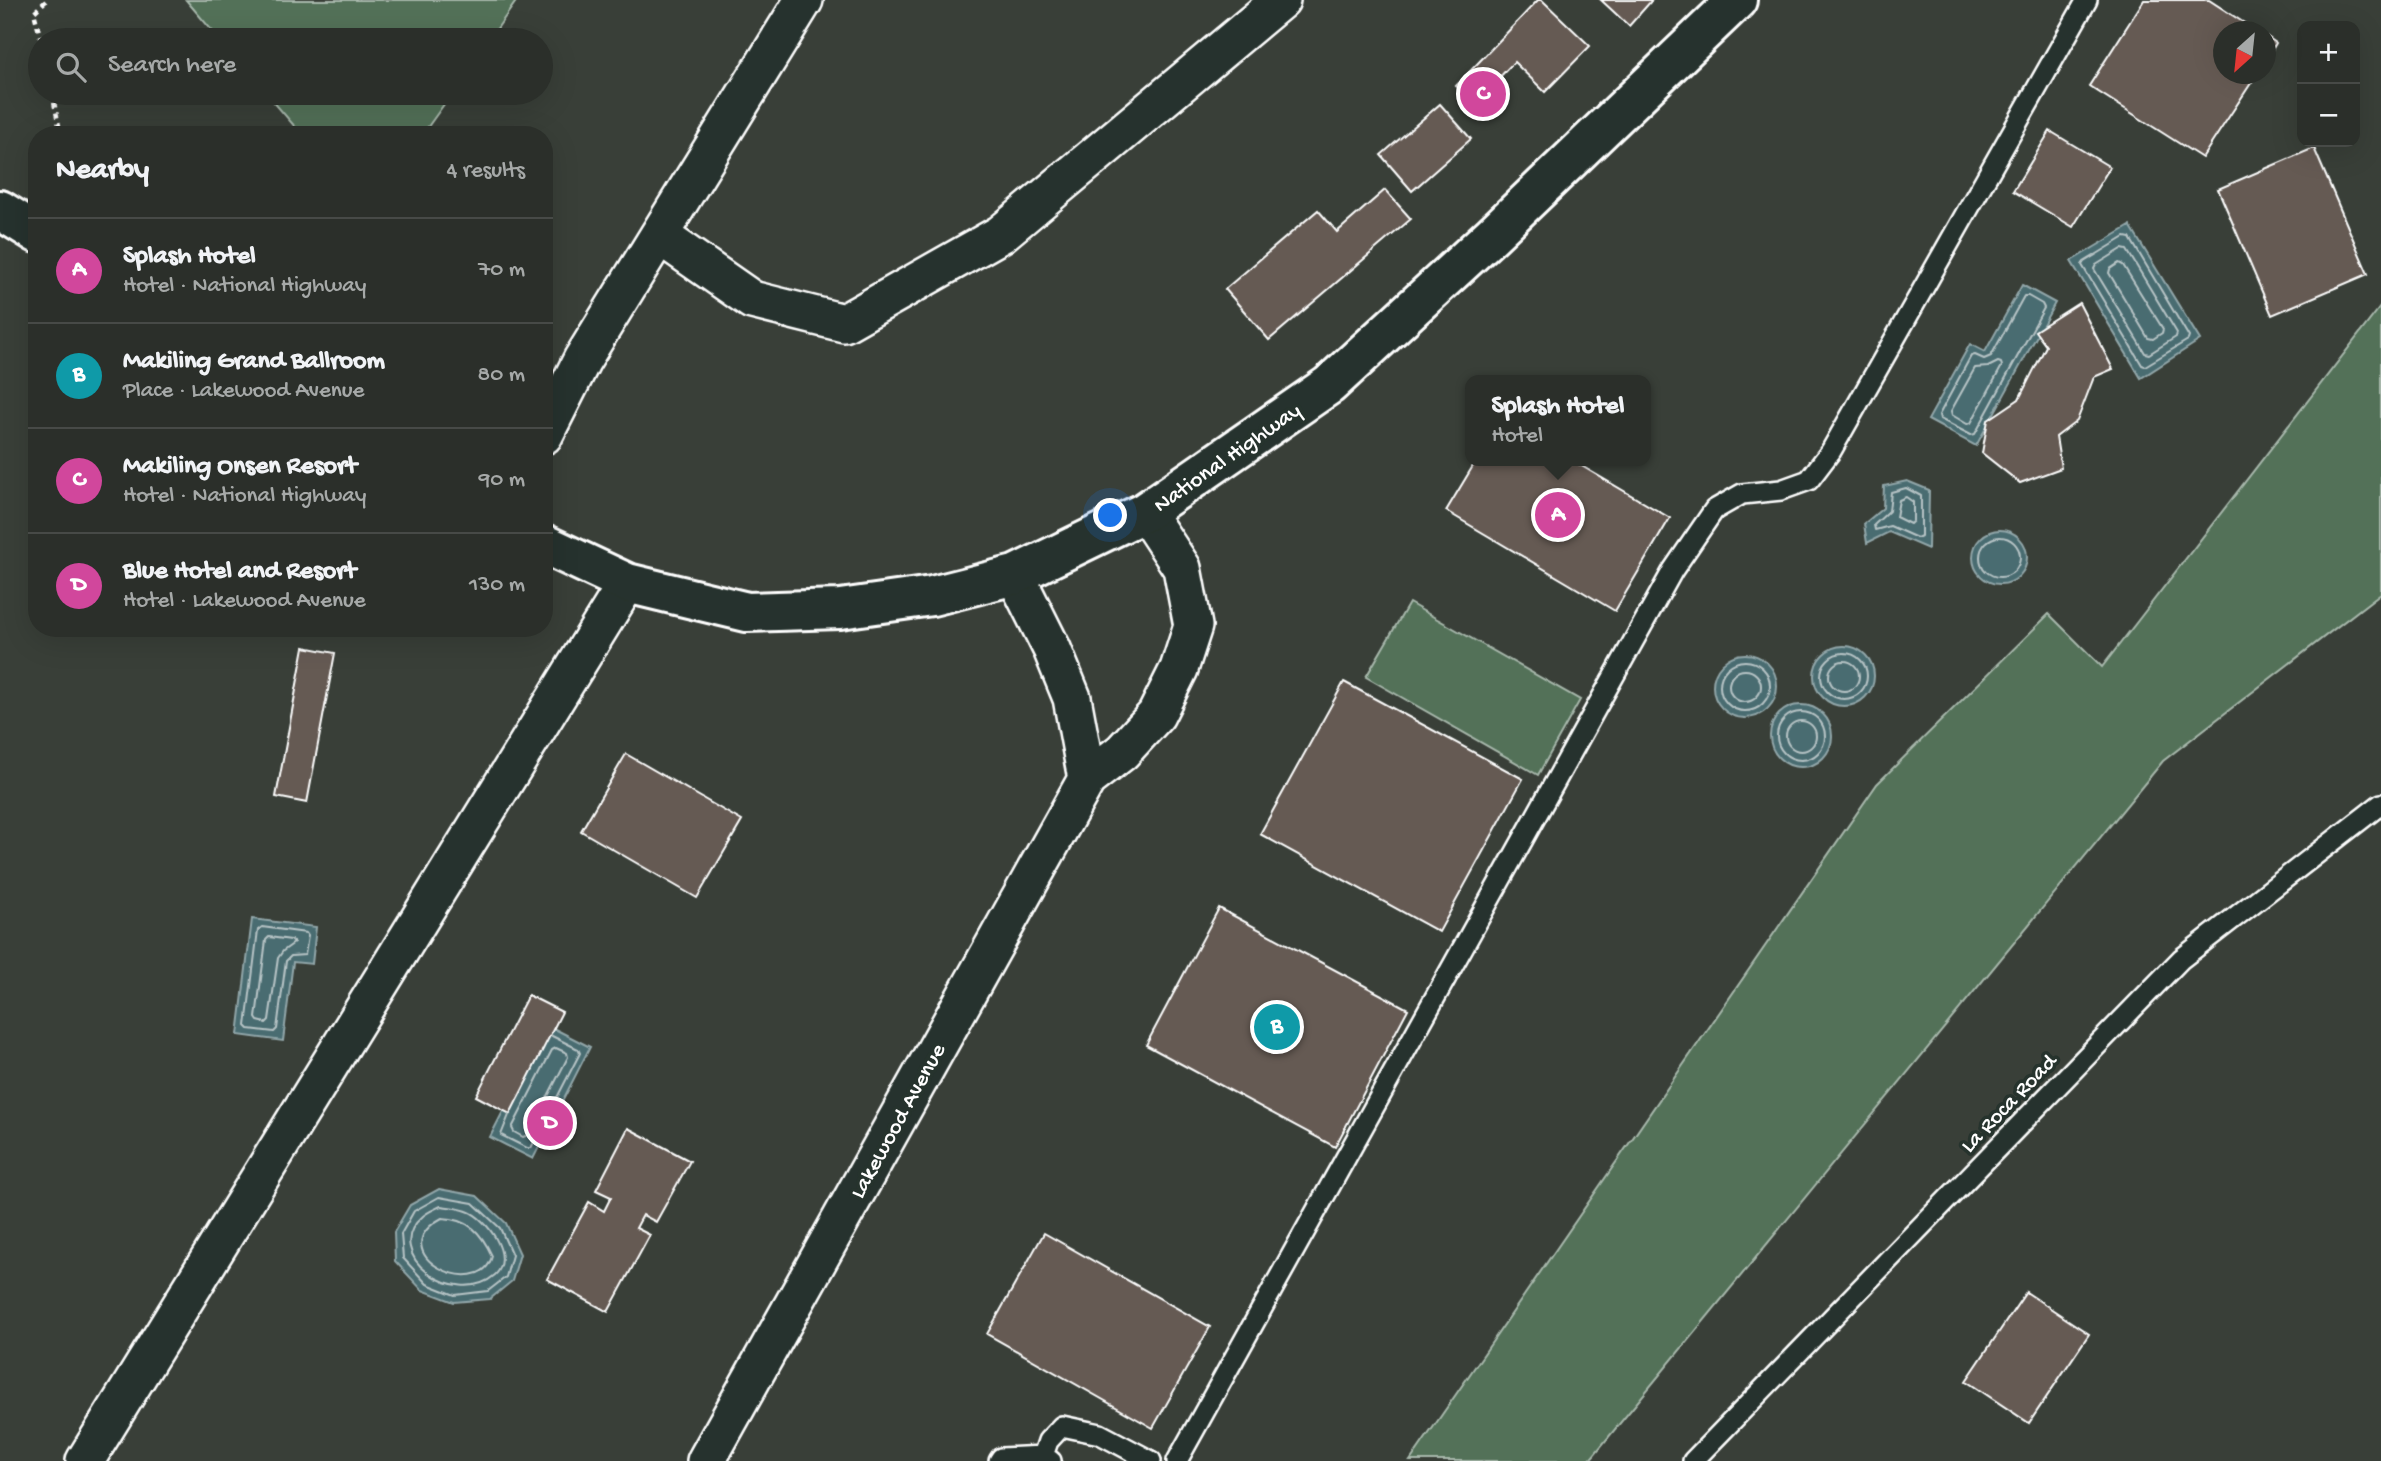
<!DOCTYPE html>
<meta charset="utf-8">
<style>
body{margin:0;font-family:"Gochi Hand",sans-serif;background:#373b36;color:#f1f3f6}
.controls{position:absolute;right:21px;top:21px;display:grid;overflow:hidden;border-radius:14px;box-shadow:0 7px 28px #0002}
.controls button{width:63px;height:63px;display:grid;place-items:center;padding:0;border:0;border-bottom:2px solid #474a47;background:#2b2f2a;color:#f1f3f6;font:35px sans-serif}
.compass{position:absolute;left:2213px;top:21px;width:63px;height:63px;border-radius:50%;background:#2b2f2a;box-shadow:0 7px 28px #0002;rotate:207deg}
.you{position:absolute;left:1111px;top:516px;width:24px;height:24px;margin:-18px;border:5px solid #fff;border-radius:50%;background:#1a73e8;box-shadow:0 0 0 10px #1a73e833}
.badge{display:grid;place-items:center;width:46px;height:46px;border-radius:50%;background:#ffd166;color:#fff;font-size:23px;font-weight:700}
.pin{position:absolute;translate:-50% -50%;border:4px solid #fff;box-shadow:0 2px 7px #0006}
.popup{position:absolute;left:1465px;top:375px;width:186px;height:91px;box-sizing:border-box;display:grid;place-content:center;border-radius:14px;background:#2b2f2a;filter:drop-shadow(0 2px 5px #0005);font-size:23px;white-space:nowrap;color:#a6a9a8}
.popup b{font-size:26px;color:#f1f3f6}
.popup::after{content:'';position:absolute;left:50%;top:100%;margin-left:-14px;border:14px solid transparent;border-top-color:#2b2f2a}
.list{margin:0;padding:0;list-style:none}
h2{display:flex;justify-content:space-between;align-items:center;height:91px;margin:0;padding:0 28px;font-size:30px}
h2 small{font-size:23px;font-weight:400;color:#a6a9a8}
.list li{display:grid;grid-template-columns:46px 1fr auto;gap:21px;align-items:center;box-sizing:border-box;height:105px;padding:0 28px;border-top:2px solid #474a47}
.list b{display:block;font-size:26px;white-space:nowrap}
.list p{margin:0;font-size:23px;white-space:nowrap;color:#a6a9a8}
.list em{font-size:23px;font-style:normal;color:#a6a9a8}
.icon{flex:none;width:38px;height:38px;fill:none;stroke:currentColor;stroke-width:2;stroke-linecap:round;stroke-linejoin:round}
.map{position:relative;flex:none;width:2381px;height:1461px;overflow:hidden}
.search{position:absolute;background:#2b2f2a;box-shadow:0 7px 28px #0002;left:28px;top:28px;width:525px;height:77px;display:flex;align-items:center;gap:18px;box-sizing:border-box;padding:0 24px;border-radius:38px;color:#a6a9a8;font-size:26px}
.panel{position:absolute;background:#2b2f2a;box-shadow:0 7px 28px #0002;left:28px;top:126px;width:525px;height:511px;border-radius:28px}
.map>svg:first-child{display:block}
</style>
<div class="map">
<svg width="2381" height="1461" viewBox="0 0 2381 1461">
<rect width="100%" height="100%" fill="#393f38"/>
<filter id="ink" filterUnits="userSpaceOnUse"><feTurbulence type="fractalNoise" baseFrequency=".0143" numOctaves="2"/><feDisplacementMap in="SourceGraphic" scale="14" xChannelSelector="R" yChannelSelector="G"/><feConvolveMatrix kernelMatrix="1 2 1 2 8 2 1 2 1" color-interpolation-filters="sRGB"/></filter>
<g filter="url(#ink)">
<path fill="#527159" stroke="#a8b8ac" stroke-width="2" d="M186 0H517L489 40H220Z
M266 93H452L422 135H302Z
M2381 306V593L2163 761 1589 1461H1410L1877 784 2049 614 2102 667Z
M1409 603 1580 700 1538 775 1366 677Z"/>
<path fill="#4a6c71" stroke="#92a7aa" stroke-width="2" d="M2130 226 2200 340 2141 378 2071 261Z
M2022 285 2055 303 1976 446 1928 420 1970 344 1985 352Z
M1907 481 1929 490 1928 549 1889 532 1867 543 1864 524 1883 508 1884 486Z
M1973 557a27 27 0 1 1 54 0a27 27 0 1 1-54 0Z
M1814 676a30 30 0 1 1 60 0a30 30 0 1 1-60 0Z
M1713 686a32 32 0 1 1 64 0a32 32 0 1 1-64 0Z
M1770 736a31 31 0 1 1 62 0a31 31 0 1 1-62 0Z
M252 919 316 927 312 964 293 962 283 1041 238 1035Z
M547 1025 590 1047 533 1159 490 1137Z
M439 1189 477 1196 506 1223 520 1254 512 1281 490 1299 454 1302 422 1290 395 1261 394 1232 410 1205Z"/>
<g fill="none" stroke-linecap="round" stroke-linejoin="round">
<path stroke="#b7c4c6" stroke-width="2" d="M2125 237 2130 238 2189 337 2188 340 2145 366 2142 365 2082 265 2084 262Z
M2122 249 2127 250 2177 333 2176 337 2149 354 2145 353 2094 269 2096 265Z
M2119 263 2123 265 2163 329 2162 333 2153 339 2148 338 2109 273 2110 269Z
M2024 296H2028L2042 304 2044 308 1975 434 1971 435 1940 419 1939 415 1971 356 1975 355 1984 359 1991 356Z
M1998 362 2001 363 2002 366 1971 423 1967 424 1952 415 1951 411 1975 368 1988 367Z
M1906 488 1921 496V536L1917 538 1890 526 1875 530 1874 525 1889 511 1891 492Z
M1906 497 1913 502V521L1910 524 1896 517 1899 500Z
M1980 557a20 20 0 1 1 40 0a20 20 0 1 1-40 0Z
M1821 676a23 23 0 1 1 46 0a23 23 0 1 1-46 0Z
M1829 676a15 15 0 1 1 30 0a15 15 0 1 1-30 0Z
M1720 686a25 25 0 1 1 50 0a25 25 0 1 1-50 0Z
M1729 686a16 16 0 1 1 32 0a16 16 0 1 1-32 0Z
M1777 736a24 24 0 1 1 48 0a24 24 0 1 1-48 0Z
M1786 736a15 15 0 1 1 30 0a15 15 0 1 1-30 0Z
M262 927 306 933 308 936 305 955 291 956 286 961 277 1029 274 1032 249 1029 246 1026 258 930Z
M269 937 291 940 294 943 283 951 278 958 269 1020 266 1023 258 1021 256 1018 266 940Z
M556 1048 567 1053 568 1057 528 1135 523 1137 514 1132 512 1128 552 1050Z
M509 1115 501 1135 527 1148H531L580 1053 578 1049 552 1036
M439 1197 473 1203 500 1228 512 1255 506 1277 488 1291 455 1295 427 1284 403 1258 401 1234 414 1211Z
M441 1206C449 1207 460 1208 467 1211 487 1218 515 1257 495 1275 456 1309 379 1254 422 1217 427 1212 435 1209 441 1206Z
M442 1218C469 1219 481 1232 492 1256 481 1303 378 1253 442 1218Z"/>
</g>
<path fill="#655a53" stroke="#fff" stroke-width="2" d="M1538 0H1542L1590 46 1545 92 1514 62 1475 103 1456 86Z
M1601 0H1652L1629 26Z
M2144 0H2209L2258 32H2224V74H2257L2202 158 2089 86Z
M2266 36 2276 43 2266 60Z
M1440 104 1471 139 1412 191 1381 155Z
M2050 131 2110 167 2073 227 2013 191Z
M2314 148 2368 274 2272 315 2218 189Z
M1385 190 1411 219 1269 340 1225 289 1318 210 1337 232Z
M2079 303 2113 369 2094 377 2077 421 2056 437 2061 468 2020 483 1982 453 1988 420 2019 399 2046 346 2035 331Z
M1476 461H1573L1670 518 1615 611 1446 511Z
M304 647 335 653 307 803 276 797Z
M1344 682 1523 779 1439 932 1260 834Z
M626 754 742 821 697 898 581 831Z
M1219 908 1408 1009 1335 1147 1146 1045Z
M528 995 562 1012 510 1114 476 1096Z
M628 1128 690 1161 656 1222 643 1215 636 1228 650 1235 608 1312 547 1279 589 1202 604 1211 611 1197 596 1190Z
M1044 1233 1210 1327 1153 1428 987 1334Z
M2026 1292 2089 1334 2029 1423 1966 1381Z"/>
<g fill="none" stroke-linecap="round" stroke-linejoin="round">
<g stroke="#fff" stroke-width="24">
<path id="service" d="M1043 1456 1048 1441 1062 1426 1100 1434 1151 1461
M999 1461 1001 1458 1043 1456 1051 1461
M1177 1461 1673 570 1714 510 1742 494 1781 490 1809 480 1831 451 2087 0
M1693 1461 2181 959 2381 804"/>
</g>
<g stroke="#fff" stroke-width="42">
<path id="minor" d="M659 235 752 300 844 323 1001 234 1281 0
M544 435 582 360 804 0
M1015 575 1052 649 1072 698 1087 779
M85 1461 627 583
M706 1461 1087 779 1122 752 1156 715 1179 669 1193 626 1182 568 1145 512"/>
</g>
<g stroke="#fff" stroke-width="44">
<path id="primary" d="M0 210 37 233
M544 544 627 583 747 612 840 609 932 596 1015 575 1145 512 1329 385 1492 235 1737 0"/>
</g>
<path stroke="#fff" stroke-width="4.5" stroke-dasharray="5 5" stroke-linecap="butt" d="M41 40 34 12 47 0
M52 93 61 135"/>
<use href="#service" stroke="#26332d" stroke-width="19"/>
<use href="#minor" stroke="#26332d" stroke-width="37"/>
<use href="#primary" stroke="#26332d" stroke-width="38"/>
</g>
</g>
<g text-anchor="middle" stroke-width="7" stroke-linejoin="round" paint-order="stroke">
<g font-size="23" fill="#fff" stroke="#26332d">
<text transform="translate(1226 456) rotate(-35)" y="8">National Highway</text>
<text transform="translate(2007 1102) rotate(-46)" y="8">La Roca Road</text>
<text transform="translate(896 1120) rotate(-61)" y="8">Lakewood Avenue</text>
</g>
</g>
</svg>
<div class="controls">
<button>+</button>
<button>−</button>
</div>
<svg class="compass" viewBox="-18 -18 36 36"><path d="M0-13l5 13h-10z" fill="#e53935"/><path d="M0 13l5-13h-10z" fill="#a6a9a8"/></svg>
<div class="you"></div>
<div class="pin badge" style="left:1558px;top:515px;background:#d1479c">A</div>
<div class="popup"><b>Splash Hotel</b>Hotel</div>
<div class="pin badge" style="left:1277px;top:1027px;background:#0f9aa8">B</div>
<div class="pin badge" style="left:1483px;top:94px;background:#d1479c">C</div>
<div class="pin badge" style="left:550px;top:1123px;background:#d1479c">D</div>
<div class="search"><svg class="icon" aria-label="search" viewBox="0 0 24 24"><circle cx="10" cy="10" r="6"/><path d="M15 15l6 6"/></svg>Search here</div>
<section class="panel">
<h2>Nearby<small>4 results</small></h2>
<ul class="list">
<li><span class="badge" style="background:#d1479c">A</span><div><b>Splash Hotel</b><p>Hotel · National Highway</p></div><em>70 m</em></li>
<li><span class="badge" style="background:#0f9aa8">B</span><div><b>Makiling Grand Ballroom</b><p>Place · Lakewood Avenue</p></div><em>80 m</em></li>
<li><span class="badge" style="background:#d1479c">C</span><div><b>Makiling Onsen Resort</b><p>Hotel · National Highway</p></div><em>90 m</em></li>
<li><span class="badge" style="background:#d1479c">D</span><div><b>Blue Hotel and Resort</b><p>Hotel · Lakewood Avenue</p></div><em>130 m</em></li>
</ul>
</section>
</div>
